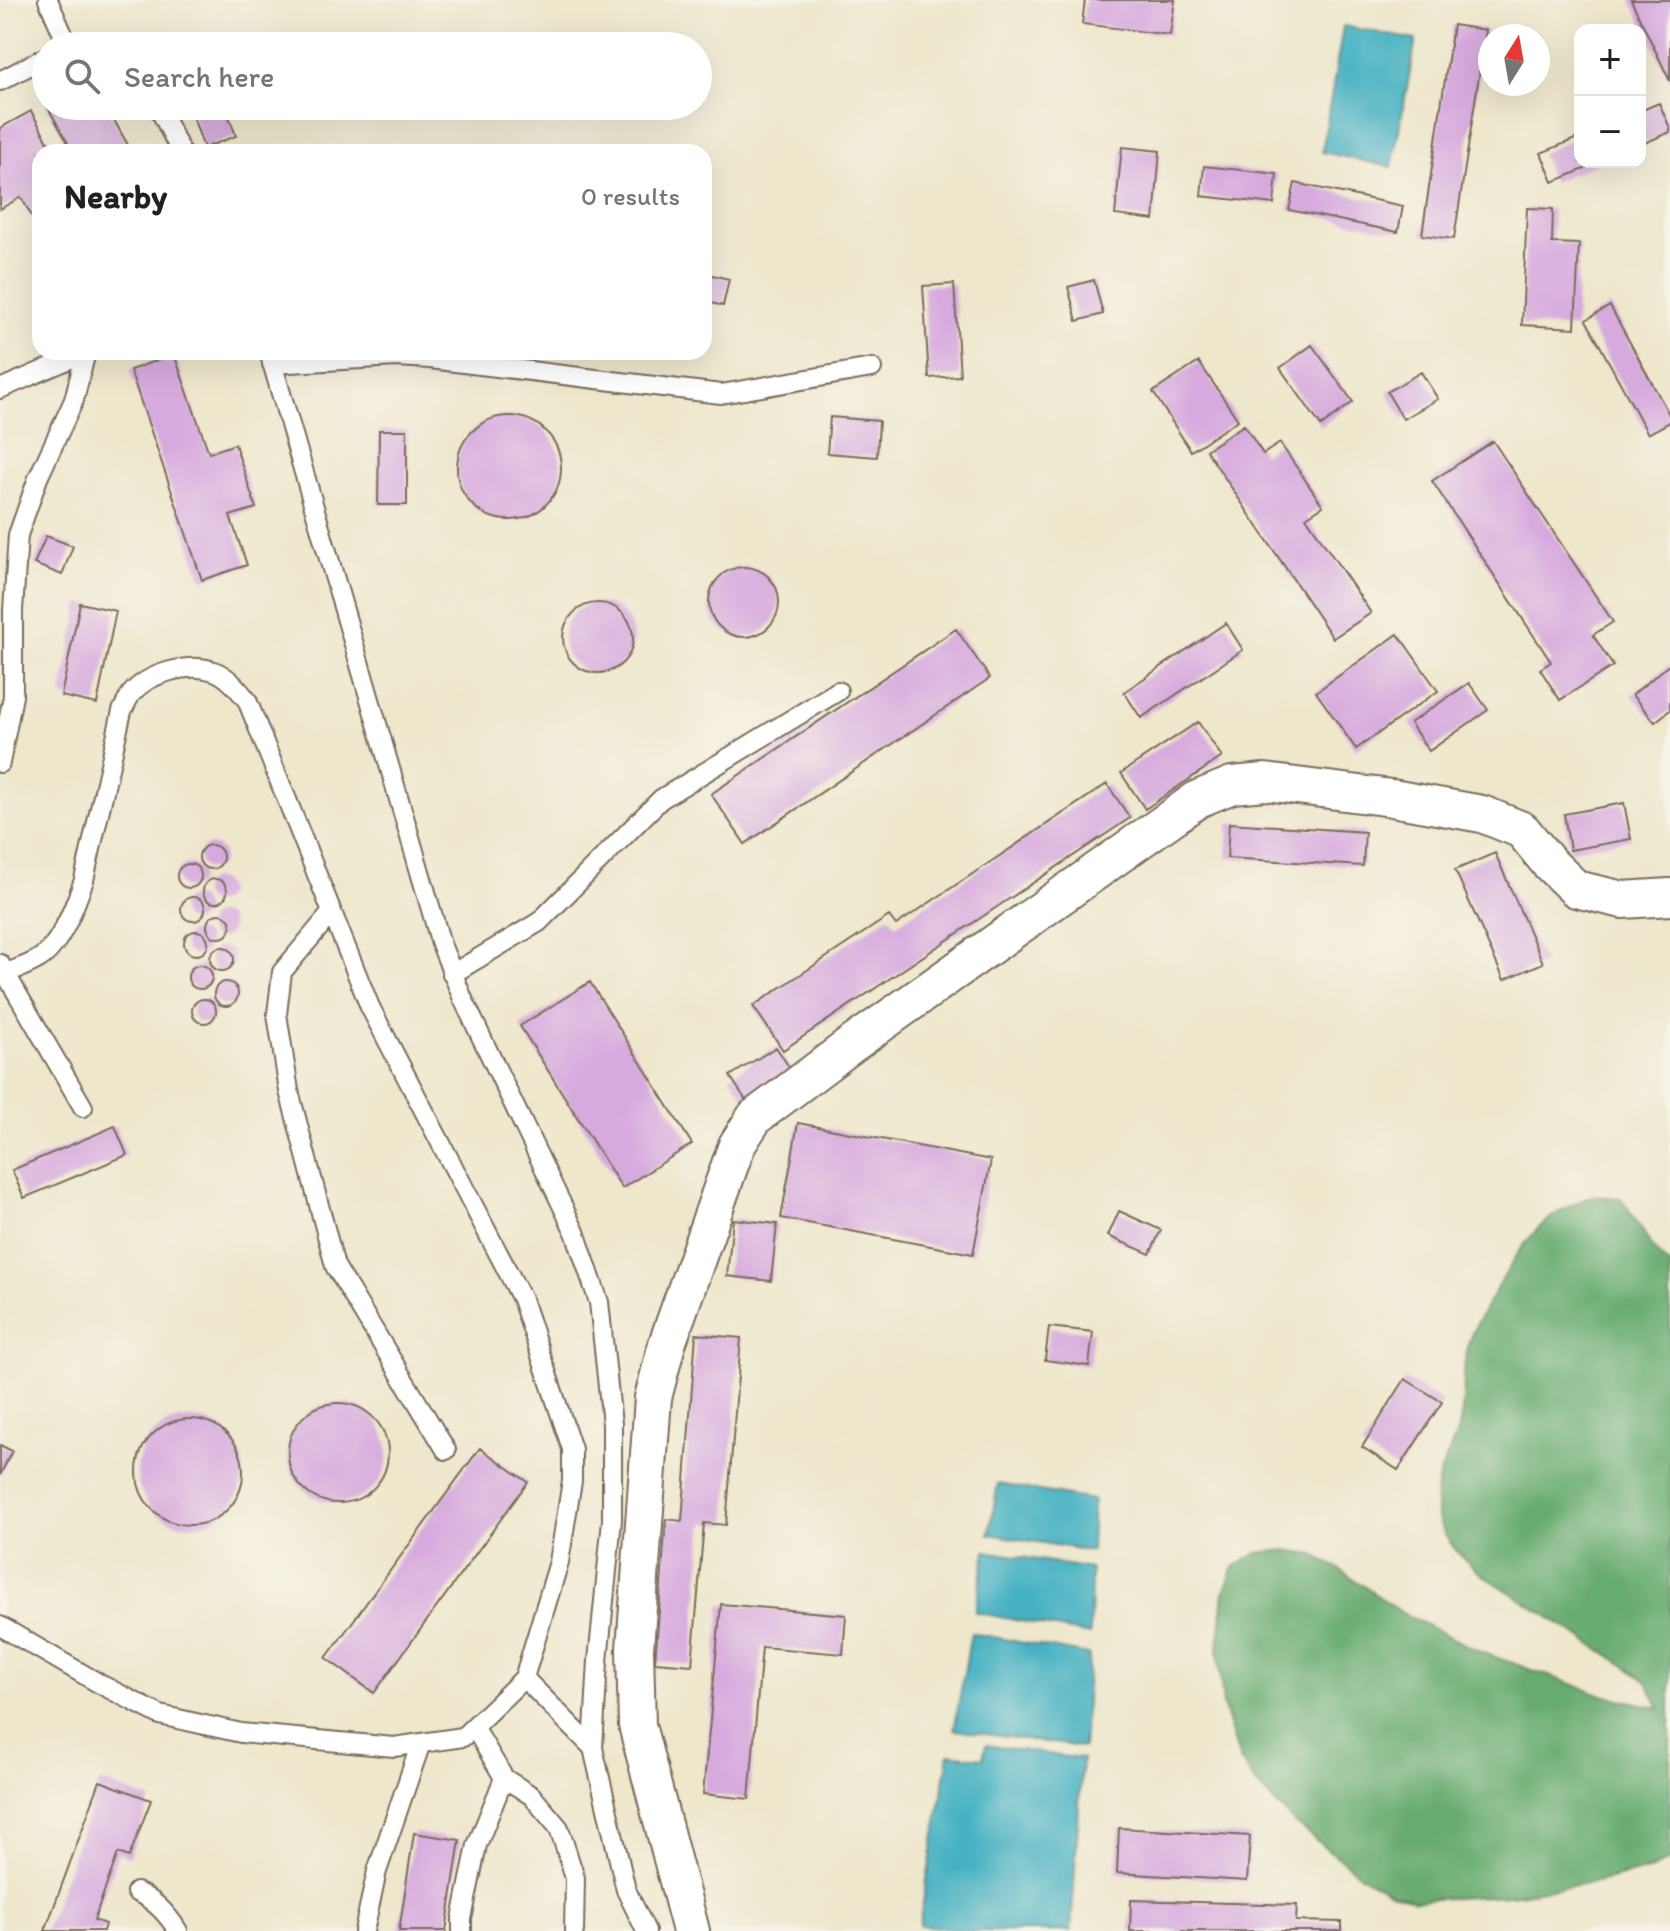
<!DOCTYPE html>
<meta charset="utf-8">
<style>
body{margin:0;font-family:Itim,sans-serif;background:#f6f6f6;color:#202124}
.controls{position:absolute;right:24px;top:24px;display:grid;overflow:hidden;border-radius:16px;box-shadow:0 8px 32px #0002}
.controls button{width:72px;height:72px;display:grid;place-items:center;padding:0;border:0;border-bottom:2px solid #e0e0e0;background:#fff;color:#202124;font:40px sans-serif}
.compass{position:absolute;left:1478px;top:24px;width:72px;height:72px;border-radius:50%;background:#fff;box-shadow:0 8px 32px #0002;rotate:11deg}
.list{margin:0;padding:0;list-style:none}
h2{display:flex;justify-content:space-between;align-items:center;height:104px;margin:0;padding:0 32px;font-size:34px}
h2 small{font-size:26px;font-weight:400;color:#757577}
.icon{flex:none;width:44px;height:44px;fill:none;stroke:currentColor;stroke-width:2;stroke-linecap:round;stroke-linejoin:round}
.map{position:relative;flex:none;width:1670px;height:1931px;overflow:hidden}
.search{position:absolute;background:#fff;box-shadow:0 8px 32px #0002;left:32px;top:32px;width:680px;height:88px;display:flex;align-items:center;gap:20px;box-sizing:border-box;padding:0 28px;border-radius:44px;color:#757577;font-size:30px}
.panel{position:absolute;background:#fff;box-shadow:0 8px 32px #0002;left:32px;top:144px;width:680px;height:216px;border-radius:24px}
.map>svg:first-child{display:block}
</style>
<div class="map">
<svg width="1670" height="1931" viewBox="0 0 1670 1931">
<rect width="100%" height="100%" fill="#f7f3e8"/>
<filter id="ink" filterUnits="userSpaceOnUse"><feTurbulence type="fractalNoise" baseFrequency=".0125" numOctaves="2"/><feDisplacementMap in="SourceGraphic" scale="16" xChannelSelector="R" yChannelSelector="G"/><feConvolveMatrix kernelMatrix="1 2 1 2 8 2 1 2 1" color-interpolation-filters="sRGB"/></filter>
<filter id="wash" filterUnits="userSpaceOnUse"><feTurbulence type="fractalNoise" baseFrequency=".006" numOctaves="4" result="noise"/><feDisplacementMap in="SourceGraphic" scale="32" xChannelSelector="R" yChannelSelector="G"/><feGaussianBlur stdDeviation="1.8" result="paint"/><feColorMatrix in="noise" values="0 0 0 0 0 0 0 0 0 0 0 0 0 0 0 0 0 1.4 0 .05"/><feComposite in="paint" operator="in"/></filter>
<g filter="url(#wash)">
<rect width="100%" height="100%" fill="#eee7cc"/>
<path fill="#66ab70" stroke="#506a47" stroke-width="2" d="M1593 1196 1621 1198C1638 1221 1649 1247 1670 1266V1860L1652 1869 1596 1882 1511 1895 1414 1900 1388 1891 1363 1877 1296 1824 1256 1784 1240 1760 1223 1705 1218 1650 1224 1592 1234 1567 1258 1553 1286 1550 1312 1554 1336 1567 1404 1614 1478 1651 1606 1696 1660 1708 1647 1682 1624 1665 1480 1573C1447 1546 1426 1518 1440 1474 1446 1456 1456 1440 1460 1423 1467 1395 1460 1365 1470 1338 1476 1322 1487 1306 1496 1290 1524 1242 1538 1216 1593 1196Z"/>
<path fill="#45b1c2" stroke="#406e70" stroke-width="2" d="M1343 26 1416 40 1392 167 1322 152Z
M998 1484 1093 1500 1091 1551 989 1534Z
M986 1551 1091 1569 1090 1635 975 1612Z
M971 1633 1089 1655 1083 1747 954 1730Z
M986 1745 1082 1759 1071 1931H967L919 1925 949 1754 983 1758Z"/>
<g id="blocks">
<path fill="#d7aade" d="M1085 0H1175L1170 35 1082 24Z
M1631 0H1670V81Z
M1453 25 1486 30 1454 239 1422 235Z
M1659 103 1670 128V132L1640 145V111Z
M47 106H106L132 152H73Z
M189 106H225L236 136 204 148Z
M31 111 54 152H40V231L21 197 0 209V128Z
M1580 137V162H1601L1553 182 1541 153Z
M1122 147 1160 151 1154 220 1115 215Z
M1204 166 1277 174 1274 204 1201 196Z
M1295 183 1403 206 1398 232 1289 210Z
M1527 208 1553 209 1552 243 1579 244 1575 328 1522 325Z
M704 273 729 279 723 306 704 301Z
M1094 280 1103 314 1077 321 1068 287Z
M954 284 960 376 929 378 923 286Z
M1610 306 1670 416V422L1648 434 1586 320Z
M1312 345 1353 402 1321 426 1280 368Z
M174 354 209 453 235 444 256 508 230 516 247 565 202 580 130 370Z
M1199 362 1238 420 1191 451 1153 392Z
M1421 372 1438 399 1403 419 1387 392Z
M457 468a52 52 0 1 1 104 0a52 52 0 1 1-104 0Z
M830 417 879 421 877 457 827 453Z
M1244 425 1263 454 1280 443 1323 506 1306 517 1371 613 1333 638 1206 450Z
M379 430H407V505H378Z
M1493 441 1613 622 1593 635 1613 666 1560 700 1540 669 1551 662 1432 481Z
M46 536 73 546 62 575 34 564Z
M709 602a35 35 0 1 1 70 0a35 35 0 1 1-70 0Z
M563 638a35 35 0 1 1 70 0a35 35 0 1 1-70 0Z
M80 603 116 611 97 704 61 696Z
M1226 623 1243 650 1141 718 1124 692Z
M956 629 990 678 745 844 711 794Z
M1398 634 1438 691 1356 749 1316 692Z
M1670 664V710L1655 722 1632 695Z
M1469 683 1488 710 1429 751 1410 723Z
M1198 722 1222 757 1145 809 1121 773Z
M1107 784 1130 818 783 1050 753 1006 889 916 896 925Z
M1624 803 1631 839 1570 850 1564 814Z
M1229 823 1365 832 1363 866 1227 858Z
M199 857a12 12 0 1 1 24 0a12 12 0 1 1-24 0Z
M1495 853 1543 963 1504 980 1455 870Z
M177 876a12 12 0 1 1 24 0a12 12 0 1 1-24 0Z
M203 891a12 12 0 1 1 24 0a12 12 0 1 1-24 0Z
M181 909a12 12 0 1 1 24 0a12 12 0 1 1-24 0Z
M207 926a12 12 0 1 1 24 0a12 12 0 1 1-24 0Z
M184 943a12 12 0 1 1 24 0a12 12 0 1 1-24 0Z
M210 959a12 12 0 1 1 24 0a12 12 0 1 1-24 0Z
M188 977a12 12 0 1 1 24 0a12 12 0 1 1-24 0Z
M214 994a12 12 0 1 1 24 0a12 12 0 1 1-24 0Z
M590 982 692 1144 622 1188 520 1026Z
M192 1011a12 12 0 1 1 24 0a12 12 0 1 1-24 0Z
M776 1047 793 1073 747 1102 730 1076Z
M798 1123 991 1160 973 1254 781 1218Z
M115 1126 127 1155 24 1198 12 1170Z
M1119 1211 1161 1230 1150 1254 1108 1236Z
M733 1219 777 1224 771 1281 727 1276Z
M1049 1327 1093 1332 1089 1366 1045 1360Z
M696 1334 741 1338 726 1525 704 1523 692 1665 655 1662 666 1519 682 1521Z
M1405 1379 1442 1402 1398 1470 1362 1447Z
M288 1453a50 50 0 1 1 100 0a50 50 0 1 1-100 0Z
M137 1472a53 53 0 1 1 106 0a53 53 0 1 1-106 0Z
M0 1445 12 1451 0 1475Z
M480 1448 528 1482 374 1693 326 1658Z
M721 1604 846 1615 843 1654 762 1647 749 1799 703 1794Z
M100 1781 151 1800 129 1857 118 1853 94 1920 105 1924 103 1931H45Z
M1119 1828 1250 1836 1247 1881 1117 1873Z
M414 1833 460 1840 446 1931H399Z
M1131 1900 1297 1905 1296 1921 1342 1922V1931H1130Z"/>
</g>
</g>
<g filter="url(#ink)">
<use href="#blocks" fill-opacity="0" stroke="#7a6c5b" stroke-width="2"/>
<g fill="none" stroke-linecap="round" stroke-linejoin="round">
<g stroke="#7a6c5b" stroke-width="22">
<path id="lane" d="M48 0 68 46
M0 81 46 57
M156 106 161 112 181 152
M269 352 441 944 463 999 575 1232 599 1302 612 1424V1520L598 1661 593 1748 626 1890 646 1931
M272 364 397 357 430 359 721 394 872 368
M0 389 86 352
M0 763 13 696V611L18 535 38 478 74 400 86 352
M332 912 282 972 277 1014 289 1091 335 1266 446 1450
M0 964 83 1107
M452 974 539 922 661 799 838 691
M0 1626 100 1684 160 1715 241 1733 394 1747 463 1737 524 1678 559 1562 572 1481V1449L522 1299 370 1007 247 700C238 689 228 676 214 671 189 662 148 673 131 694 128 699 125 705 122 711L84 880C76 903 61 945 40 958 30 965 16 969 4 974
M524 1678 593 1748
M474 1727 504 1778 532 1796 559 1828 575 1878 574 1931
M136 1892C153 1899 168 1915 178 1931
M364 1931 377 1871 421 1743
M462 1931V1919L477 1845 504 1778"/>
</g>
<g stroke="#7a6c5b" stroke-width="40">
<path id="street" d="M691 1931 637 1725 635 1649 653 1398 667 1344 737 1145 755 1117 851 1045 1198 799 1232 785 1265 782 1392 798 1482 814 1522 830 1549 863 1576 889 1623 900 1670 897"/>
</g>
<use href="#lane" stroke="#fff" stroke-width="18"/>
<use href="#street" stroke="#fff" stroke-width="36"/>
</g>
</g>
</svg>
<div class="controls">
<button>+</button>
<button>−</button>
</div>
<svg class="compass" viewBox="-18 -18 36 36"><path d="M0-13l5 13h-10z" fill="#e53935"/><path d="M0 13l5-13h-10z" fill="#757577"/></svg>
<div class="search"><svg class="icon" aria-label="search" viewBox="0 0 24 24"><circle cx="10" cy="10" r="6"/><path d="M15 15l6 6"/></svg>Search here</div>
<section class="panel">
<h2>Nearby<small>0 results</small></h2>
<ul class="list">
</ul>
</section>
</div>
